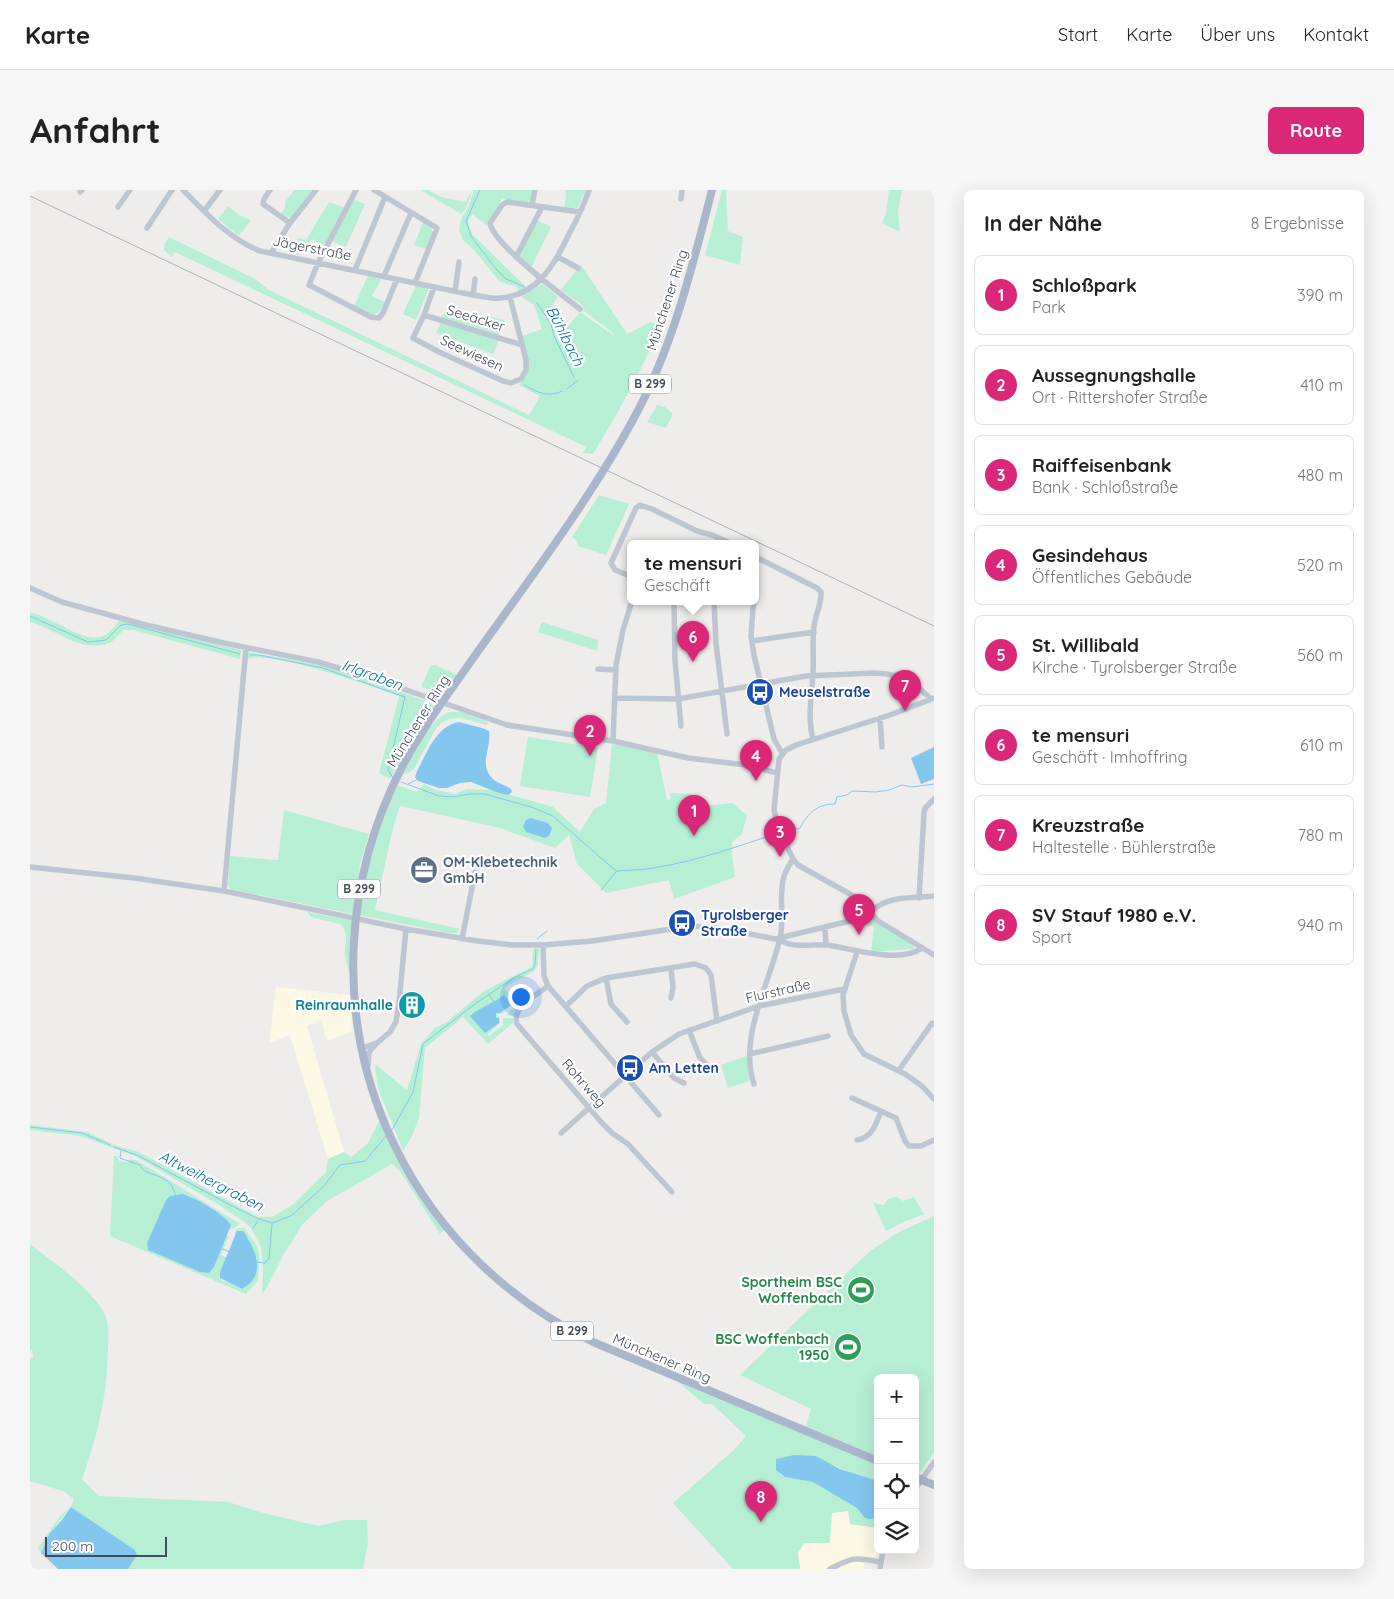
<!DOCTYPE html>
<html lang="de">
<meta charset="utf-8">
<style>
body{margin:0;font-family:Quicksand,sans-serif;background:#f6f6f6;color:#222}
.controls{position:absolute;right:15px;bottom:15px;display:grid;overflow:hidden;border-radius:8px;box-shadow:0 5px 20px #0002}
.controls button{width:45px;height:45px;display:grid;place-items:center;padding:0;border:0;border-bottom:1px solid #e0e0e0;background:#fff;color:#222;font:25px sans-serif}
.scale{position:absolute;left:15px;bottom:12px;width:122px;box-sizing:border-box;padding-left:5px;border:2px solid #444c5a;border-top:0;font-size:14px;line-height:18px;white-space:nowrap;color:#444c5a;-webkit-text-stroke:4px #fff;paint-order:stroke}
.you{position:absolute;left:490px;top:806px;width:18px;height:18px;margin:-12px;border:4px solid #fff;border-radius:50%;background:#1a73e8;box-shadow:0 0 0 8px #1a73e833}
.badge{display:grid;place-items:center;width:32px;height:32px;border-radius:50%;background:#db2777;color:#fff;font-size:16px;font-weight:700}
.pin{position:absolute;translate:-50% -41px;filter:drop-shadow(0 1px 2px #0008)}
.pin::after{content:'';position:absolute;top:26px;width:18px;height:15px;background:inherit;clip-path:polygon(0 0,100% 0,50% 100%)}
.popup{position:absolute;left:597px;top:350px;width:132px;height:65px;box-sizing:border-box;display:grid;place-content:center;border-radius:8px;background:#fff;filter:drop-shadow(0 1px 4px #0005);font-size:16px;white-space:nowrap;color:#767676}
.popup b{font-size:19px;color:#222}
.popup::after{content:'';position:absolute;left:50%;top:100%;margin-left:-10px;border:10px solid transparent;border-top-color:#fff}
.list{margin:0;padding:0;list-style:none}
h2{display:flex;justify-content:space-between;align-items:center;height:65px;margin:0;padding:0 20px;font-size:21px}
h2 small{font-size:16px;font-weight:400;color:#767676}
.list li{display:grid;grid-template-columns:32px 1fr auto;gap:15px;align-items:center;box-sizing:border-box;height:80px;margin:0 10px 10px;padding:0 10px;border:1px solid #e0e0e0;border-radius:8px}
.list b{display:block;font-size:19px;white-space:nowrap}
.list p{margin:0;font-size:16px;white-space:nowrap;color:#767676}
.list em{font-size:16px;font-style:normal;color:#767676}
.icon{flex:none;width:28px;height:28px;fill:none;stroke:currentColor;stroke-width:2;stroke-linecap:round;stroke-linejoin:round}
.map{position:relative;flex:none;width:904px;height:1379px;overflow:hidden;border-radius:8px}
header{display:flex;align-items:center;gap:30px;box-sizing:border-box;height:70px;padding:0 25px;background:#fff;border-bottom:1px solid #e0e0e0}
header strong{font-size:24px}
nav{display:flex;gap:28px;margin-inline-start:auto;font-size:18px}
.intro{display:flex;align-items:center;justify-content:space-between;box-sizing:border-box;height:120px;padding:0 30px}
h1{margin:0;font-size:35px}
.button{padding:12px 22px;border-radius:8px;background:#db2777;color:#fff;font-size:18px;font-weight:700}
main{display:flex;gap:30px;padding:0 30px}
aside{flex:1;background:#fff;border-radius:8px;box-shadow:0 5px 20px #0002}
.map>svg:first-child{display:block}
</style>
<header>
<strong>Karte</strong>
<nav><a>Start</a><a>Karte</a><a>Über uns</a><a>Kontakt</a></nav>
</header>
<div class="intro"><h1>Anfahrt</h1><a class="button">Route</a></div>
<main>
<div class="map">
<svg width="904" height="1379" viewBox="0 0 904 1379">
<rect width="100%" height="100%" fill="#efecec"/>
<path fill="#fcf8e3" d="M246 797 320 805 322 842 297 851 291 830 277 836 314 962 298 969 260 845 239 853Z
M818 1321 821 1334 848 1338 849 1360 844 1374 834 1372 833 1379H808V1372L795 1379H770L768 1363 774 1353 802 1323Z"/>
<path fill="#b7efd5" d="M264 0H284L261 28 251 24 255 18V12Z
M391 0H398L411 7 435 12 443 0 436 18 431 24Z
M444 0H502L501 10 497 12 472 9 456 35 442 24 438 32 442 44 496 97 489 101 486 96 470 92 444 60 433 50 429 40 430 34 432 27 438 18Z
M535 0H556L548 17 546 18H534L536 6Z
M692 0H696L698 41 713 47 710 75 675 65Z
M859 0H872L868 22 870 42 852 33 856 24Z
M323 9 335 14 316 57 301 51Z
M299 12 315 18 294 55 282 49 276 61 272 59 270 65 260 63 268 48 276 50Z
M198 16 209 25 221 30 209 46 188 29Z
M507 30 521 37 501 78 489 66Z
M393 32 400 36 403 42 396 59 384 55Z
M139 47 225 89 239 100 499 225 510 206 489 195C503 177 497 166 492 146L512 139 504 115 491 106 512 94 528 107 520 118 539 135 550 122 583 145V143L553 120V116L531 100 551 75 597 144 621 132 630 136C612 181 588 223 563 264L553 263 556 257 145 62 142 67 134 60 135 53Z
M338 86 351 89 342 106 355 112C346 132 341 123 324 116Z
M386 95 398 98V101L386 130 373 124Z
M417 117 475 130 468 146 411 129Z
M411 132 469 150 463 164 406 143Z
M627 215 635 217 642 223V226L636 238 617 232Z
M569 305 599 314 576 365 548 356 547 351 542 347Z
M0 422C6 424 13 426 18 429 32 435 58 453 73 446 80 443 85 435 90 430L211 460 210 469 103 440H94C89 443 86 450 79 453 51 464 26 439 0 432Z
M512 432 568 450 567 461 508 442Z
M218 462 288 475 335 489 399 512 403 516 402 521 375 562 360 589 349 583 369 506C340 496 242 460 217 469Z
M401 475H406L427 485 413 500 407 501 391 497Z
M420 522H432L456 531 458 533 456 535 431 528 419 529 411 533 405 540 384 579 377 584 372 583C382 565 400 528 420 522Z
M498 547 568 558 560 607 490 596Z
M582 554 627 562 637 610 641 609 640 603 661 604 664 617 702 613 717 625 712 644 702 652V663L705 687 644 709 639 690 576 703 547 674 539 645 525 658 470 638 370 616 363 638 345 720 430 739 426 743H420L329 725C335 680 349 637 367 595L387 602 394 594 406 600 425 604 437 599 463 600 523 617 550 642 564 619 576 613Z
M254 620 339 644 330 674 323 724 200 699 198 694 200 666 248 670Z
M277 722 322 731 319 783C318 777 316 772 315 766 314 755 320 742 310 734L281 727Z
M837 728H841L884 756V759L841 762 844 736 820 735Z
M509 758 508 775 504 781 474 798 490 817 483 826 477 825 484 817 482 815 471 824H467V827H470V833L458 844 459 846 473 835V828H483V833L458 854 433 827 395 858 389 928 382 946 373 961 348 898 345 877 346 875 377 900 391 854 405 838 417 832 454 801 502 777 503 759Z
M717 866 719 891 698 898 691 875Z
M350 930 367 970 394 1013 414 1040 410 1044 370 981 362 974 297 1011 272 1035 254 1064 237 1097 232 1104 233 1076 231 1057 221 1038 213 1031 186 1013 105 966 50 946 0 940V935L57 942 87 956 109 962 228 1027H242L265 1013 296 982 298 969 314 962 321 967 338 953Z
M84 966H87L89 971 98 972 100 969 108 971 210 1034 200 1040C201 1025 170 1012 158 1005L152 1004 136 1010 117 1053 118 1060 199 1045 191 1065 197 1068 190 1082 191 1090 212 1099 220 1051 213 1041H207L205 1047V1040L210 1038H214L226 1054 229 1062V1071L228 1090 216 1104 80 1046Z
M867 1007 873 1011 884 1007 894 1024 871 1033 856 1041 843 1013 854 1015 858 1009Z
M904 1026V1263L889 1284 885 1282V1188H848V1267L776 1236 781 1219 710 1185 840 1061 867 1043Z
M0 1054C24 1073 57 1095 73 1121 80 1133 78 1145 78 1158 77 1207 68 1244 52 1289L69 1306 198 1312 230 1322 288 1336 314 1330H337L338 1353 333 1379H98L107 1365 105 1360 41 1317 19 1344 11 1363 8 1358 30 1326 41 1317 44 1309 33 1301 0 1291V1170L3 1167 2 1159 0 1160Z
M648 1192 848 1275V1291L819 1282 802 1274 749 1284 755 1287 783 1292 790 1295 827 1318 835 1328H848V1338L820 1334 818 1321 802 1323 800 1353H774L768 1363 770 1379H703L643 1313 704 1260 716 1246 682 1214H674Z"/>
<path fill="#83c7ee" d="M429 532 452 538 459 541C462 556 449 573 461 587 466 593 475 595 481 599L482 602 478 605 469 603 441 592 430 593 417 598H409L388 591 385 587 387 581C397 563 406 536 429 532Z
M904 557V589L891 594 881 568Z
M501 628 518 633 522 638 519 646 515 648 496 642 493 637 496 630Z
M474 805 482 814 470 823H466V828H469V833L455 843 440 826C451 817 463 813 474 805Z
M152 1004C163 1006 196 1025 201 1035L184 1077 179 1083 170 1082 118 1060 117 1053 136 1010 140 1006Z
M207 1041H213C222 1053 234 1077 222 1091 220 1094 216 1096 212 1099L190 1088V1082Z
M764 1265 786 1266 810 1279 848 1291V1328L840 1329 835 1328 827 1318 783 1292 755 1287 746 1280V1269Z
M41 1317 105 1360 107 1365 98 1379H28L11 1363 19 1344 32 1330Z"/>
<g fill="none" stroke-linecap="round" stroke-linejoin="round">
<path stroke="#83c7ee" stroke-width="1" d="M450 0 436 31 441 46 465 78 476 89 495 97
M507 113 521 134 524 146 544 187
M494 195C507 202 518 208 532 201
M537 199 547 191
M0 426 58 452 76 450 91 435 98 434 210 464
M220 465H229L293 478 375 507 358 580 363 588
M371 592 409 606 423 607 439 604H455L501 617 523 626 586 681
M378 594 388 589
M752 642 770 638C778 623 787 614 805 614L807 607 817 605 822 601 846 602 859 600 872 595 882 597 904 594
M586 681C600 680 615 680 629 677 670 670 709 656 748 643
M571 700 586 682
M507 749 517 741
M459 805 464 812
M0 937 52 943 80 955
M362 940 383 902 393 854 442 816 485 787 503 779 505 774 506 759
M84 957 109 966 202 1016 229 1029 242 1033 261 1026 294 996 310 975 335 971 356 946
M91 961 90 968 110 975 113 980C129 989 141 985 146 1007
M223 1038 228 1031
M192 1059 200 1062
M225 1072 235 1073 239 1068 242 1034"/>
<path stroke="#bec6d2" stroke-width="5.5" d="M153 0C176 23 199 49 230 61L443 105C452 106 461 109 470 108 506 106 524 76 538 46 546 31 554 16 559 0
M240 0 234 9 233 14 260 33
M326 0 288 73 279 95 341 127 349 128 353 123 367 89
M344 0 407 38 385 93
M50 2 52 0
M651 9 652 0
M502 15 505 0
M88 17 100 0
M174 21 190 0
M550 22 477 12 472 15 460 33C463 54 532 105 550 119
M117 38 142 0
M241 63 260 33 286 0
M486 67 512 17
M528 67 548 78
M325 80 355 7
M354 86 381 23
M404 97 394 125 383 148 409 162 473 191 481 193 491 189 496 180V170L480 107
M425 101 429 72
M443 105 445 89
M394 125 492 155
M726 367 787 398 791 402C792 414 785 425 784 436 782 452 784 468 783 483 782 506 777 527 783 549
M600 386 585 380 581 373 606 318 610 315 622 319 667 341 682 345 700 353
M0 398 32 412 116 435 194 453 288 472 336 486 477 535 583 551 658 568 716 575 747 583
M644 411 645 470 651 536
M684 411 686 453 697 544
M724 413 723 418 721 446 724 465 744 549 752 563
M722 451 784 442
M568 479 586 480
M585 508 648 509 776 486 845 483 857 484 870 487 890 499 901 509
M904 508 860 525 766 555 756 560 749 569 744 620 749 640 763 669 768 675 827 708 848 731 904 765
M850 528 852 557
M583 551 586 475 593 440 602 411
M0 677 104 688 194 701 376 739 448 751 482 755H513L562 751 662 736 695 739 745 749 832 728C839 725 841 719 848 716 864 706 885 708 904 706
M194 701 216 458
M889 708 894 623 895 618 904 609
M795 738 796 755
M432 749 445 682
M750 749C758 759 785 754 798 755 823 759 870 774 892 758
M513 755 514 786 518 796 629 925
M827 762 813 805 814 821 821 845 834 864 875 884 892 896 904 909
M576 788 581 814 597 832
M518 796C507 804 481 818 487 834L572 933 582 943 598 954 642 1002
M641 808 643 798 641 778
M536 816 557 796 576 788 665 774 676 778 681 785 687 831
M659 840 670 868 677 875
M332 858 347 853 360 842 366 832 369 813 376 739
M622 862 644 888 654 893
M720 864 798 846
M338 876 339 862 345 855
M869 880 902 833 904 834
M724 894C708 847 740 793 750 748 755 728 748 706 754 686 756 680 760 674 763 669
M822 908 866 928 875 951 879 956H891L904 950
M531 943 622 862 649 844 729 816 814 799
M827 950C842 948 846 934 851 921
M885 1299 904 1272
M800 1379C823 1367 825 1367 850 1372
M850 1379 853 1360"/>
<path stroke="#aab6cc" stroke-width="8" d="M682 0C662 78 643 157 604 228 558 313 495 395 439 474 416 507 391 540 373 575 314 688 306 822 357 939 398 1034 471 1107 563 1152L848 1271
M885 1287 904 1295"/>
<path stroke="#aeb0b7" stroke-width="1" d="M0 6 904 436"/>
</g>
<defs>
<g id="bus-disc" transform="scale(1.4375)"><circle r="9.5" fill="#1a4fb4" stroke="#fff"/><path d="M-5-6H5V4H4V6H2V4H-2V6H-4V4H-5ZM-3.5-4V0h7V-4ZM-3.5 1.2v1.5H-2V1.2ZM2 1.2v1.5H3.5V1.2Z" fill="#fff"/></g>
<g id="office-disc" transform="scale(1.4375)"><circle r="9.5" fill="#5c6f8a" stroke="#fff"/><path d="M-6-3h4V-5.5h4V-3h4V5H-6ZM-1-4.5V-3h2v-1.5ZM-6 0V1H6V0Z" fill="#fff"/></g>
<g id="building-disc" transform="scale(1.4375)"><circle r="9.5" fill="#0f9aa8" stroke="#fff"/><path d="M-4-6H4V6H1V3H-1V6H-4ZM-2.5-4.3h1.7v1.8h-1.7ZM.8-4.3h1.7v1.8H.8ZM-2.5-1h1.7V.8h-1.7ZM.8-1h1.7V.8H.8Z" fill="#fff"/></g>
<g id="stadium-disc" transform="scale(1.4375)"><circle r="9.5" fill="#2e9e5b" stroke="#fff"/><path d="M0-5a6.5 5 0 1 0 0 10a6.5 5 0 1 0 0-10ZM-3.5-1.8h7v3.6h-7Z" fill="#fff"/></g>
</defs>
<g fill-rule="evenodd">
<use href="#bus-disc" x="730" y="502"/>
<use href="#office-disc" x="394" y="680"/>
<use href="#bus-disc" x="652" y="733"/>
<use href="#building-disc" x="382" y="815"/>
<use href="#bus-disc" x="600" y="878"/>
<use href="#stadium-disc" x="831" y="1100"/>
<use href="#stadium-disc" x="818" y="1157"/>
</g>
<g text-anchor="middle" stroke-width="4.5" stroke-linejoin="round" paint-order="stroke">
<g fill="#fff" stroke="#7c828c" stroke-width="1">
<rect x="599" y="184.5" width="42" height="19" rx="4"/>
<rect x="308" y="689.5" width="42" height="19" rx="4"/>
<rect x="521" y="1131.5" width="42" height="19" rx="4"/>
</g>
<g font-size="12" font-weight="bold" fill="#444c5a">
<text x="620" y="198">B 299</text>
<text x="329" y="703">B 299</text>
<text x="542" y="1145">B 299</text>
</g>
<g font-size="14" fill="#444c5a" stroke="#fff">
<text transform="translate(282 58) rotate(11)" y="5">Jägerstraße</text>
<text transform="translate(637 110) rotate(-72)" y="5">Münchener Ring</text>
<text transform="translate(446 128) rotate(17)" y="5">Seeäcker</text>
<text transform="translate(442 163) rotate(25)" y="5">Seewiesen</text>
<text transform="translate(388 531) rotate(-58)" y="5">Münchener Ring</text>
<text transform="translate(748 801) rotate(-13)" y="5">Flurstraße</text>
<text transform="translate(554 893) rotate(49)" y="5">Rohrweg</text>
<text transform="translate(632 1168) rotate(23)" y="5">Münchener Ring</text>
</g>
<g font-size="14" font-weight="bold" fill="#164399" stroke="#fff" text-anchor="start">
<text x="749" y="507">Meuselstraße</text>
<text x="671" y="730">Tyrolsberger<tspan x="671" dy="16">Straße</tspan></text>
<text x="619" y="883">Am Letten</text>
</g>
<g font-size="14" font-weight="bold" fill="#4e5e75" stroke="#fff" text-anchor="start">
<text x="413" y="677">OM-Klebetechnik<tspan x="413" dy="16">GmbH</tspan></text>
</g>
<g font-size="14" font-weight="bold" fill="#0d838f" stroke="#fff" text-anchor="end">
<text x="363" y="820">Reinraumhalle</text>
</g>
<g font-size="14" font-weight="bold" fill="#27864d" stroke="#fff" text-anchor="end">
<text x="812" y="1097">Sportheim BSC<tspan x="812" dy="16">Woffenbach</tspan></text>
<text x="799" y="1154">BSC Woffenbach<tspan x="799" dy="16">1950</tspan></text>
</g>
<g font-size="15" font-style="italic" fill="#086ea9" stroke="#fff">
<text transform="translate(535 146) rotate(63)" y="5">Bühlbach</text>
<text transform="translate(342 485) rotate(20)" y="5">Irlgraben</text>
<text transform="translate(181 991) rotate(27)" y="5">Altweihergraben</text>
</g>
</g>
</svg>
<div class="controls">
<button>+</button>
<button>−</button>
<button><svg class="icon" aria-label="locate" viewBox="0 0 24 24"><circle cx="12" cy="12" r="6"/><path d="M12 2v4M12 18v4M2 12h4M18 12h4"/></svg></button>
<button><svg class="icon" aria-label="layers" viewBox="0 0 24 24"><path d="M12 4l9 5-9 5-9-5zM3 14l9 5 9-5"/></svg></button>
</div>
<div class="scale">200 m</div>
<div class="you"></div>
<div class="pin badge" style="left:664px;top:646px">1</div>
<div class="pin badge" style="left:560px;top:566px">2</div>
<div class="pin badge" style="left:750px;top:667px">3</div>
<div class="pin badge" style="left:726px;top:591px">4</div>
<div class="pin badge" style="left:829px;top:745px">5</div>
<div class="pin badge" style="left:663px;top:472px">6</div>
<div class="popup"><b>te mensuri</b>Geschäft</div>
<div class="pin badge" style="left:875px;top:521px">7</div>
<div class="pin badge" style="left:731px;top:1332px">8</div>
</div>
<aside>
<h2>In der Nähe<small>8 Ergebnisse</small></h2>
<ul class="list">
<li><span class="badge">1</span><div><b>Schloßpark</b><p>Park</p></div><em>390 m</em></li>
<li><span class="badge">2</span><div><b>Aussegnungshalle</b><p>Ort · Rittershofer Straße</p></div><em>410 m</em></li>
<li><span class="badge">3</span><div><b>Raiffeisenbank</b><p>Bank · Schloßstraße</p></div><em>480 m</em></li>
<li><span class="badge">4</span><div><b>Gesindehaus</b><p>Öffentliches Gebäude</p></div><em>520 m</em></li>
<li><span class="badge">5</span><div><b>St. Willibald</b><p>Kirche · Tyrolsberger Straße</p></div><em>560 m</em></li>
<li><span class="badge">6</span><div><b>te mensuri</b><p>Geschäft · Imhoffring</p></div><em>610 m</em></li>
<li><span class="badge">7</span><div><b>Kreuzstraße</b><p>Haltestelle · Bühlerstraße</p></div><em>780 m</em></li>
<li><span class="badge">8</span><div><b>SV Stauf 1980 e.V.</b><p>Sport</p></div><em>940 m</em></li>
</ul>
</aside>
</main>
